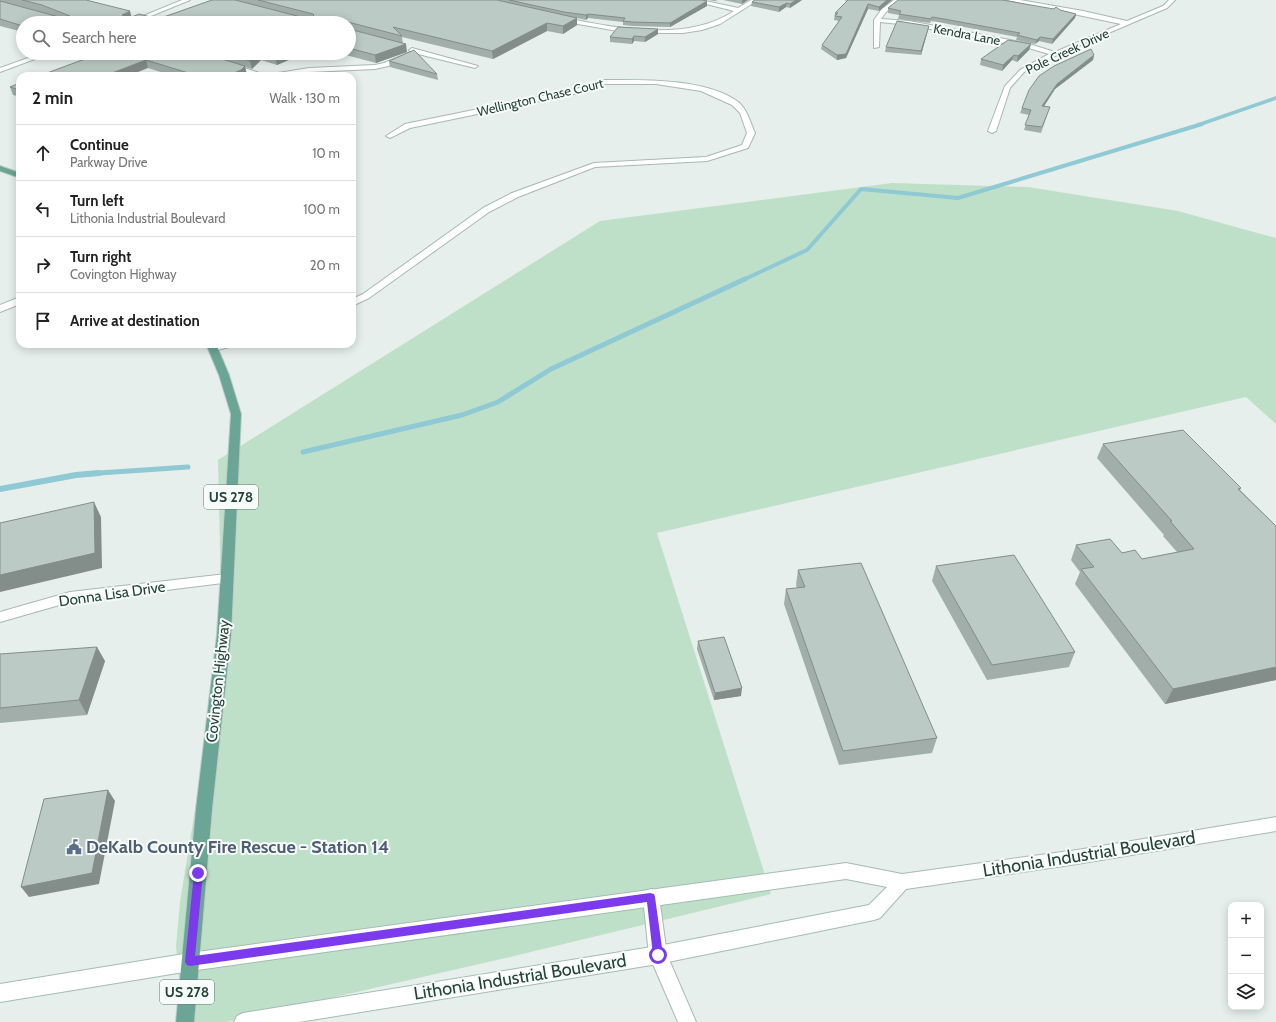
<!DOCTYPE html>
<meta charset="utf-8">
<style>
body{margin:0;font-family:Cabin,sans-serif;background:#f2f2f2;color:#222}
.controls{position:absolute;right:12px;bottom:12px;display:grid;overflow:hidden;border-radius:8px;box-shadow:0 2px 10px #0003}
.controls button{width:36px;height:36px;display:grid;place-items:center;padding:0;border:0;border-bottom:1px solid #e0e0e0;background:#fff;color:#222;font:20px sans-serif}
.stop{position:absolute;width:12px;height:12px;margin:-9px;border:3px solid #7c3aed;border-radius:50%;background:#fff}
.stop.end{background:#7c3aed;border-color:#fff;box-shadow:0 1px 4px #0008}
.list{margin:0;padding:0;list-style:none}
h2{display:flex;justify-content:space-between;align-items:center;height:52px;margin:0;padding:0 16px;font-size:17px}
h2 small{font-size:13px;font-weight:400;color:#767676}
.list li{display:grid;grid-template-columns:26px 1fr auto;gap:12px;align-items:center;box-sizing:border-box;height:56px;padding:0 16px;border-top:1px solid #e0e0e0}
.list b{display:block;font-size:15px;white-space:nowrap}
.list p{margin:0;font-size:13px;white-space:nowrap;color:#767676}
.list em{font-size:13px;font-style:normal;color:#767676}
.icon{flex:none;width:22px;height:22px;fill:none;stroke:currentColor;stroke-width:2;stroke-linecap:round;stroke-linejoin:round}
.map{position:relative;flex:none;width:1276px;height:1022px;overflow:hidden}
.search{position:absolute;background:#fff;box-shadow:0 2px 10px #0003;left:16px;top:16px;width:340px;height:44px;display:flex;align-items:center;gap:10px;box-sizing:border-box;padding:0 14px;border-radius:22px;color:#767676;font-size:15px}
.panel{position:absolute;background:#fff;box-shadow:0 2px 10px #0003;left:16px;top:72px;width:340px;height:276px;border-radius:12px}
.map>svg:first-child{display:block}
</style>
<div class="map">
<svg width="1276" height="1022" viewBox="0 0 1276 1022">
<rect width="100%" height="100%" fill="#e6efeb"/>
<path fill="#bfe0c8" d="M892 183 1028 187 1178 211 1276 238V424L1246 397 657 533 771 894 514 956 226 1022H183L176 946 180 902 222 643 218 460 600 221Z"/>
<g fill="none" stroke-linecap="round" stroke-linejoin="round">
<path stroke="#8ec9d4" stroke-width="3.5" d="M1198 125 1276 98"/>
<path stroke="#8ec9d4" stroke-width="4" d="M743 280 807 250 861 189 958 198 1202 124"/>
<path stroke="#8ec9d4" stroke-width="5" d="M303 452 462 415 498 402 551 369 745 279
M85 474 188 467"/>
<path stroke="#8ec9d4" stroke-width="6" d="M0 489 76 475 99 473"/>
<g stroke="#a8b8b2" stroke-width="2">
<path id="street" d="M690 0H701L738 8 751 0H758L720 24 702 30 683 33H663L618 31 578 24 558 19 561 17C615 28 686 43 734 11Z
M894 0H901L886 12 881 19 909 21 1026 43 1055 52 1121 24 1007 0H1020L1083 11 1127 21 1163 6 1169 0H1175L1167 8 1057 55 1024 72 1010 88 996 131 992 133 988 131 1005 86 1020 70 1049 54 1025 47 909 25 880 22 879 47 874 48V20L882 9Z
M412 48 478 66 475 68 418 54 388 66 375 69 309 72 282 76H256L228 66 231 64 266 75 309 68 375 65 384 63 411 52 409 50Z
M604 80C643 80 704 78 737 101 747 108 750 122 755 133L748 148 707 161 595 167 518 197 489 212 369 298 352 306V299L363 294 483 208 512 193 594 163 706 157 742 145 747 133 740 113 732 105 701 91 656 84H605L578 93 410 128 390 138 386 136 405 124 576 89Z
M20 297V304L0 312V305Z
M217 344H234L233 346 213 351 208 348 209 346Z
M226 574 231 576 232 579 231 582 70 602 0 622V612L70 592Z
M651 889 657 891 659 897 667 955 696 1022H678L649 955 643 897 645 891Z"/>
</g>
<g stroke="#a4bbb3" stroke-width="2">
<path id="secondary" d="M182 0H190L134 23H126Z
M42 53H51L0 72V68Z
M1276 817V831L1077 864 906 889 880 918 874 920 658 964 299 1022H234L237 1016 243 1013 658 946 869 905 887 887 846 879 190 971 0 1002V984L190 953 846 863 902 874 1077 850Z"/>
</g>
<g stroke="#c2cac8" stroke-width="2">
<path id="primary" d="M0 166 20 173V178L0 171Z
M206 344H216L229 375 241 414 231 635 212 809 194 1022H176L196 809 217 635 231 414 219 375Z"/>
</g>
<use href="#street" fill="#fff" fill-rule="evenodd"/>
<use href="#secondary" fill="#fff" fill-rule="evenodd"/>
<use href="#primary" fill="#6aa596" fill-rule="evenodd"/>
</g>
<path fill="#a1aea9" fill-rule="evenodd" d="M0 0H86L131 17 158 19 212 0H702L707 6 670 27 632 26 623 25V22L588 18 586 20 577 18V25L563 34 547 31 493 59 402 37 403 44 407 52 376 63 338 53H349V23H23V32L0 26ZM3 2 44 13 48 14Z
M708 0H718L715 1Z
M723 0H748L742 4Z
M802 0 790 8 786 7 779 12 751 6 752 2Z
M844 0H892L879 11 868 9 846 58 837 60 821 49 822 45 839 21 834 20 835 13 847 1Z
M888 8 1060 10 1076 14 1075 18 1052 44 1039 41 1035 44 1016 40 1017 37 943 23 931 21 930 23 898 19 899 15 888 13Z
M658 29V34L645 42 634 41 632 44 610 42V37Z
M928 30 921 55 885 52 886 47Z
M1031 44 1029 50 1017 62 1012 60 1002 71 980 65 981 59Z
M101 53H305L277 65 261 60 252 69 245 67 247 75 246 76H173Z
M1094 55 1093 60 1055 89 1044 106 1050 107 1041 133 1024 130 1029 115 1020 113 1022 108Z
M389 61 437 74 438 80 390 67Z
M20 83V97L13 95 10 87Z
M1103 444 1241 488 1240 490 1276 526V680L1165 704 1075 584 1080 572 1071 560 1076 545 1122 553 1142 559 1177 552 1163 536 1164 535 1097 458Z
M936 566 1075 652 1069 667 987 680 932 581Z
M798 570 937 738 932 753 839 765 784 604 786 589 797 588 796 585Z
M698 641 741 696 714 700 697 649Z
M0 654 105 661 87 715 0 723Z"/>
<path fill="#838d89" d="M742 0H748L742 4Z
M796 0H802L790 8V4Z
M887 0H892L879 11V7Z
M707 1V6L670 27V23Z
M787 3 786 7 779 12V7Z
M868 4V9L846 58 837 60V55Z
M130 11 132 19 125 22 122 15Z
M588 14V18L586 20V15Z
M1076 14 1075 18 1052 44 1053 39Z
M577 18V25L563 34V26Z
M547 23V31L493 59 492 51Z
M929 26 928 30 921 55V51Z
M658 29V34L645 42V37Z
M634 36V41L632 44V39Z
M1040 37 1039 41 1035 44 1037 40Z
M406 44 407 52 376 63 375 55Z
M1031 44 1029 50 1017 62 1018 56Z
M258 53H259L261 60 252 69 250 61Z
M283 53H305L277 65 275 56Z
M1014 55 1012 60 1002 71 1003 65Z
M1094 55 1093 60 1055 89 1041 111 1042 106 1057 84Z
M146 60 148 68 128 76H104Z
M245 66 247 75 246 76H227Z
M94 502 101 517 102 568 0 592V575Z
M97 647 105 661 87 715 79 700Z
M1276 667V680L1165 704 1173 689Z
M742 688 741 696 714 700 715 693Z
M108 790 115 801 99 884 29 897 21 887Z"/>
<path fill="#bbcac4" stroke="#838d89" d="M22 0H86L130 11 122 15 124 17H132L139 14 158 19 212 0H235L301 17H312L314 15 313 14 258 0H497L577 18 563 26 547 23 492 51 393 27 402 36 348 22 346 23H23V26L0 19V1L59 17 70 16 42 5Z
M509 0H702L707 1 670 23 632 22 623 21 625 18 588 14 586 15 564 12Z
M754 0H796L790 4 787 3 779 7 752 2Z
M848 0H887L879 7 868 4 846 54 837 55 822 45 842 17 835 16 838 13H835Z
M898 0H1002L1054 9 1056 7 1060 10 1076 14 1053 39 1040 37 1037 40 1017 35 1020 33 944 19 932 17 931 19 899 14 901 11 888 8Z
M897 21 929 26 921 51 886 47Z
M618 27 658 29 645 37 634 36 632 39 610 37Z
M349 29 406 44 375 55 349 48Z
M1008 40 1031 44 1018 56 1014 55 1003 65 981 59Z
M1091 49 1094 55 1057 84 1042 106 1050 107 1042 127 1025 125 1031 110 1022 108 1029 90 1039 76 1054 66Z
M414 50 437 74 389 61Z
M101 53H202L245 66 241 70 227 76H198L146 60 104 76H39Z
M224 53H258L250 61Z
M263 53H283L275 56Z
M20 83V90L10 87Z
M1183 430 1241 488 1238 489 1276 526V667L1173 689 1081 569 1094 567 1076 545 1110 539 1122 553 1135 550 1142 559 1194 549 1170 521H1172L1103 444Z
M94 502 95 553 0 575V523Z
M1014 555 1075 652 992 665 936 566Z
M861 563 937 738 843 751 786 589 805 587 798 570Z
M724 637 742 688 715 693 698 641Z
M97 647 79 700 0 708V654Z
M108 790 92 873 21 887 44 799Z"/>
<path fill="#7c3aed" d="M198 869 202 870 203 873 195 956 650 893 654 894 655 897 663 955 661 958 658 960 655 958 653 955 647 902 190 966 187 965 185 962 194 873 195 870Z"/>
<defs>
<g id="civic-bare" transform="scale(1.2)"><path d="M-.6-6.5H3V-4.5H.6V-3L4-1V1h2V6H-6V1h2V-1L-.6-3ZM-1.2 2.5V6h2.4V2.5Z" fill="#5c6f8a" stroke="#f7fbf9" stroke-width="2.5" paint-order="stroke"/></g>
</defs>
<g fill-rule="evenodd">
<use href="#civic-bare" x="74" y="847"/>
</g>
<g text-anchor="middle" stroke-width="4" stroke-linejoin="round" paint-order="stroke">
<g font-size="13" fill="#24423a" stroke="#f7fbf9">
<text transform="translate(967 34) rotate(11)" y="5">Kendra Lane</text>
<text transform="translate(1067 51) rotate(-25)" y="5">Pole Creek Drive</text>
<text transform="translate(540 97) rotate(-13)" y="5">Wellington Chase Court</text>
</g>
<g fill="#f7fbf9" stroke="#637a73" stroke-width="1">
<rect x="204" y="485" width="54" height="24" rx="3"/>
<rect x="160" y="980" width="54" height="24" rx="3"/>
</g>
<g font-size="14" font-weight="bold" fill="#24423a">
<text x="231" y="502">US 278</text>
<text x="187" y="997">US 278</text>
</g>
<g font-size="15" fill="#24423a" stroke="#f7fbf9">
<text transform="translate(112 594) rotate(-8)" y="5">Donna Lisa Drive</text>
<text transform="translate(218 681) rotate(-84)" y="5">Covington Highway</text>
</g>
<g font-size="18" font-weight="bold" fill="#4e5e75" stroke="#f7fbf9" text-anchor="start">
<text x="86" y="853">DeKalb County Fire Rescue - Station 14</text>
</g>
<g font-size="18" fill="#24423a" stroke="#f7fbf9">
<text transform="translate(1089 854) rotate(-9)" y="6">Lithonia Industrial Boulevard</text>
<text transform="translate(520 977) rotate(-9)" y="6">Lithonia Industrial Boulevard</text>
</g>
</g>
</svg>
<div class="controls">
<button>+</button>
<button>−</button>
<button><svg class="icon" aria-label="layers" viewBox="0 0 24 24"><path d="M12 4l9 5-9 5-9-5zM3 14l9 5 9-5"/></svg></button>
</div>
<div class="stop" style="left:658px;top:955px"></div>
<div class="stop end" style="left:198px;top:873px"></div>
<div class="search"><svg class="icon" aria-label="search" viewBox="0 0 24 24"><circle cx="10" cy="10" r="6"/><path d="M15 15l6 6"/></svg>Search here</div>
<section class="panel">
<h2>2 min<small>Walk · 130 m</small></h2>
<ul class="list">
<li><svg class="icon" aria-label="ahead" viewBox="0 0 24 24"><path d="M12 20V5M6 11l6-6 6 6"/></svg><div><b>Continue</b><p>Parkway Drive</p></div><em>10 m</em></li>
<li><svg class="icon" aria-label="left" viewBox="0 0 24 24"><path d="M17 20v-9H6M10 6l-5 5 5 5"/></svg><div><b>Turn left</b><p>Lithonia Industrial Boulevard</p></div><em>100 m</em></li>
<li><svg class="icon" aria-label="right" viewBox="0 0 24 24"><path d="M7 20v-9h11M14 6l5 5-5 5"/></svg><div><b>Turn right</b><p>Covington Highway</p></div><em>20 m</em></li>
<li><svg class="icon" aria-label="arrive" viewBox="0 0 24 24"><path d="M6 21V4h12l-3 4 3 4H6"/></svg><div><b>Arrive at destination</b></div></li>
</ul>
</section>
</div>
